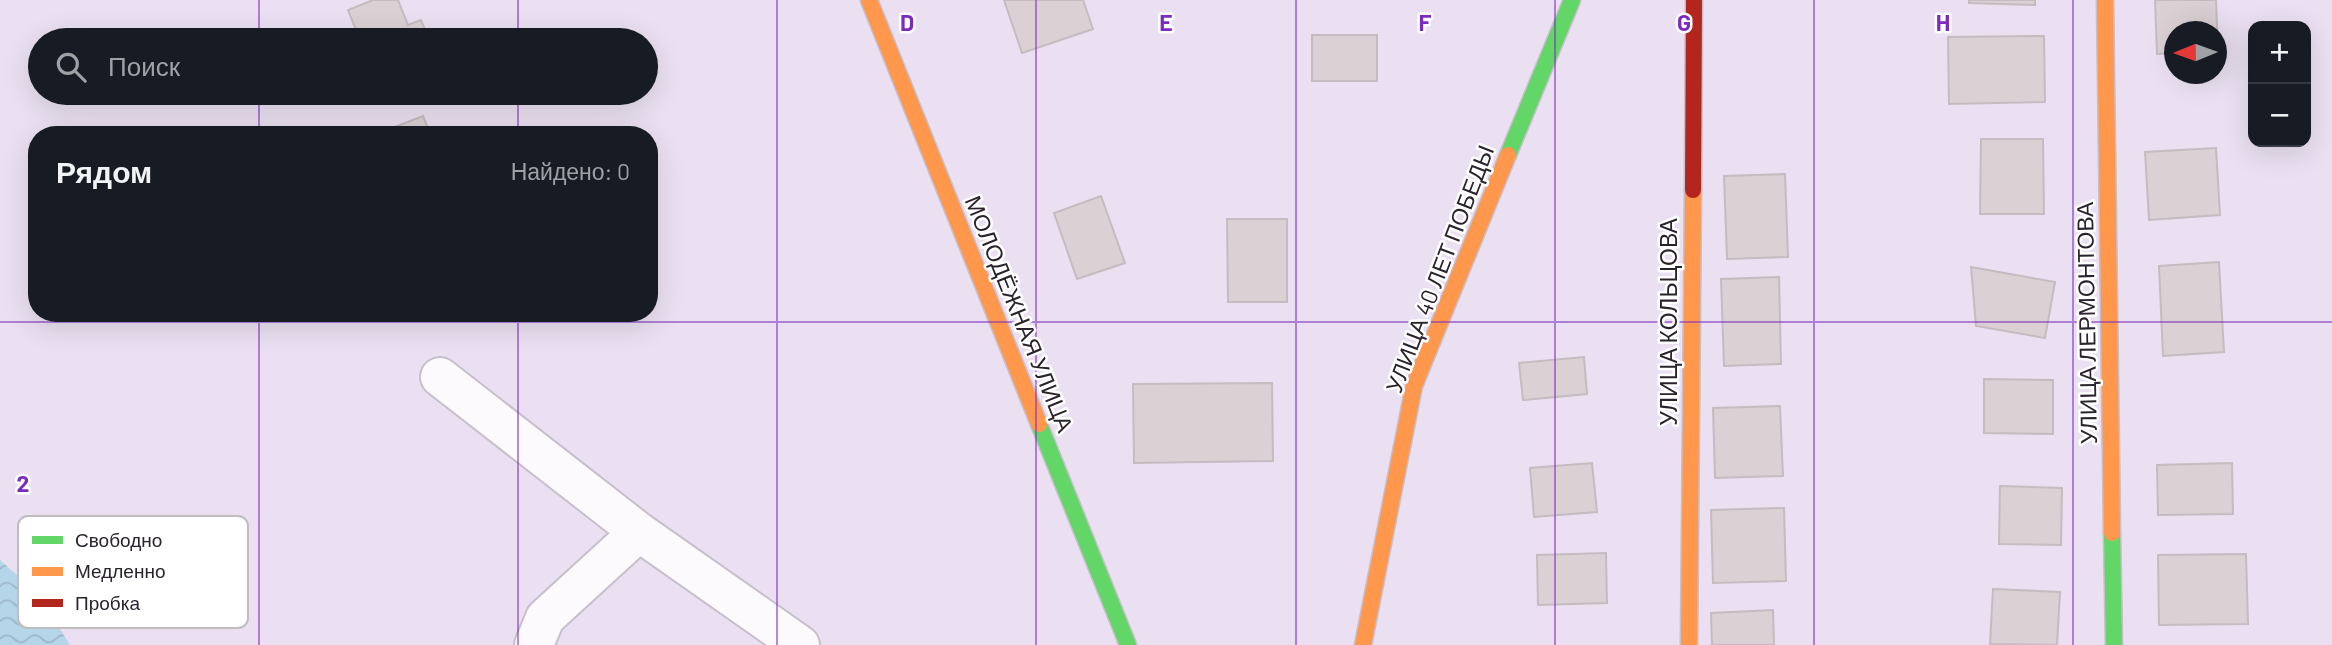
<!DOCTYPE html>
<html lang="ru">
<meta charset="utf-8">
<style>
body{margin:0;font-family:Barlow,sans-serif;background:#242831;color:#f1f3f6}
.controls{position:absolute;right:21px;top:21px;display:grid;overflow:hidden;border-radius:14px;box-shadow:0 7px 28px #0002}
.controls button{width:63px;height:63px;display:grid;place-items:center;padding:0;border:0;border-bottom:2px solid #363941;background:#171b24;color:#f1f3f6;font:35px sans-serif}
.compass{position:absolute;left:2164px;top:21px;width:63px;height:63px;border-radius:50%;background:#171b24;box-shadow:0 7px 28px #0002;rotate:269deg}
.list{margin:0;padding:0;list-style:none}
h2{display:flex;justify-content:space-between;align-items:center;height:91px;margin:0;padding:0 28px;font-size:30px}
h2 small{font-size:23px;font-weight:400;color:#9ea1a6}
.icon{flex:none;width:38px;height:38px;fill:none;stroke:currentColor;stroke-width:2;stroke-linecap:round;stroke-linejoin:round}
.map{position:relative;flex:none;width:2332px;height:645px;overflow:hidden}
.search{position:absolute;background:#171b24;box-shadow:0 7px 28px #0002;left:28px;top:28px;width:630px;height:77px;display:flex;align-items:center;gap:18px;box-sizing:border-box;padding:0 24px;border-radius:38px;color:#9ea1a6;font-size:26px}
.panel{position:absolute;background:#171b24;box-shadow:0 7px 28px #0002;left:28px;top:126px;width:630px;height:196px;border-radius:28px}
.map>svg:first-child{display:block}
</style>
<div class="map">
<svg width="2332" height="645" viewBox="0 0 2332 645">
<defs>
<pattern id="water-waves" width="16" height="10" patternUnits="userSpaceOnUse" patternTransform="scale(1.75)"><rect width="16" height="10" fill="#b5d5e9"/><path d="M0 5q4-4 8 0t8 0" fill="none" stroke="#9cb7c8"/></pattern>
</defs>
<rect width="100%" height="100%" fill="#eae0f1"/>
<path fill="url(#water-waves)" d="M0 560 38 594 70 645H0Z"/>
<path fill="#dbd0d4" stroke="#c5bbc0" stroke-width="2" d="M373 0H398L408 25 421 20 429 40H360L348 10Z
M1004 0H1083L1093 29 1022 53Z
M1969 0H2035V5L1969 3Z
M2155 0H2216L2218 52 2216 32H2174V53L2157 54Z
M1312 35H1377V81H1312Z
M2044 36 2045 102 1949 104 1948 37Z
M423 116 431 135H374Z
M1981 139H2043L2044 214H1980Z
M2216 148 2220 215 2149 220 2145 152Z
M1785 174 1788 257 1727 259 1724 176Z
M1101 196 1125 263 1077 279 1054 213Z
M1227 219H1287V302H1228Z
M2219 262 2224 352 2163 356 2159 266Z
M1971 267 2055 282 2045 338 1976 326Z
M1779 277 1781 364 1724 366 1721 279Z
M1584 357 1587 394 1523 400 1519 363Z
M1984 379 2053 380V434L1984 433Z
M1272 383 1273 461 1134 463 1133 384Z
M1780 406 1783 476 1715 478 1713 408Z
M1592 463 1597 512 1534 517 1530 468Z
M2232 463 2233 514 2158 515 2157 465Z
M2000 486 2062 488 2061 545 1999 544Z
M1784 508 1786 581 1713 583 1711 510Z
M1606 553 1607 603 1538 605 1537 555Z
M2246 554 2248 624 2159 625 2158 555Z
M1993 589 2060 592 2057 645 1990 644Z
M1773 610 1774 645H1712L1711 613Z"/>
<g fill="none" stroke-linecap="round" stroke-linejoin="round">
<g stroke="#c7bfcc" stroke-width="42">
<path id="street" d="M440 377 639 532 800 645
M534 645 545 618 639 532"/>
</g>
<g stroke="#c7bfcc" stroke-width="19">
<path id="fast" d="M1508 155 1572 0
M1039 424 1128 645
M2112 533 2114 645"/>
</g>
<g stroke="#c7bfcc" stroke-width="19">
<path id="slow" d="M869 0 1039 424
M2105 0 2112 533
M1363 645 1414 386 1508 155
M1689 645 1693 190"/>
</g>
<g stroke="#c7bfcc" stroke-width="19">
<path id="jam" d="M1693 190 1694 0"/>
</g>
<use href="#street" stroke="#fcfafd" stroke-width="38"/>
<use href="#fast" stroke="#63d668" stroke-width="16"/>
<use href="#slow" stroke="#ff974d" stroke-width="16"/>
<use href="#jam" stroke="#b3261e" stroke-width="16"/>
</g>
<path fill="none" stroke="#7b2cbf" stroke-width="2" stroke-opacity="0.55" d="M259 0V40M518 0V40M777 0V645M1036 0V645M1296 0V645M1555 0V645M1814 0V645M2073 0V645M259 93V135M518 93V135M259 313V645M518 313V645M0 322H2332"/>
<g text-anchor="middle" stroke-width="5" stroke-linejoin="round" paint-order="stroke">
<g font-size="23" fill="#2a232e" stroke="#fff">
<text transform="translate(1440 269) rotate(-69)" y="8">УЛИЦА 40 ЛЕТ ПОБЕДЫ</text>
<text transform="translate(1019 314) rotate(68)" y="8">МОЛОДЁЖНАЯ УЛИЦА</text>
<text transform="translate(1669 322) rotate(-90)" y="8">УЛИЦА КОЛЬЦОВА</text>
<text transform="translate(2087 323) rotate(-91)" y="8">УЛИЦА ЛЕРМОНТОВА</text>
</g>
</g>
<rect x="18" y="516" width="230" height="112" rx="10" fill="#fff" stroke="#bfbdc0" stroke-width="2"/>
<rect x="32" y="536" width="31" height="8" fill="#63d668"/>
<rect x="32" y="567" width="31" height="9" fill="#ff974d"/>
<rect x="32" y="599" width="31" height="8" fill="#b3261e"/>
<g font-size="19" fill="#2a232e">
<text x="75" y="547">Свободно</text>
<text x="75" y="578">Медленно</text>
<text x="75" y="610">Пробка</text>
</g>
<g font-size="23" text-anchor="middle" font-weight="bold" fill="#7b2cbf" stroke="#fff" stroke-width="5" stroke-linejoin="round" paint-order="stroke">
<text x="907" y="31">D</text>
<text x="1166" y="31">E</text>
<text x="1425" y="31">F</text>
<text x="1684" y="31">G</text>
<text x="1943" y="31">H</text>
<text x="23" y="492">2</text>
</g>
</svg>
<div class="controls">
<button>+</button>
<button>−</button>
</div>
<svg class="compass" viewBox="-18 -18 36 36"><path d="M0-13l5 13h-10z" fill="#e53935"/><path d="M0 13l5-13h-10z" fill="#9ea1a6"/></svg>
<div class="search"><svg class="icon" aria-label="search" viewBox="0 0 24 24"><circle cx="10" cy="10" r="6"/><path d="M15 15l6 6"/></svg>Поиск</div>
<section class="panel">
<h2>Рядом<small>Найдено: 0</small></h2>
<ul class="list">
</ul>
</section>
</div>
